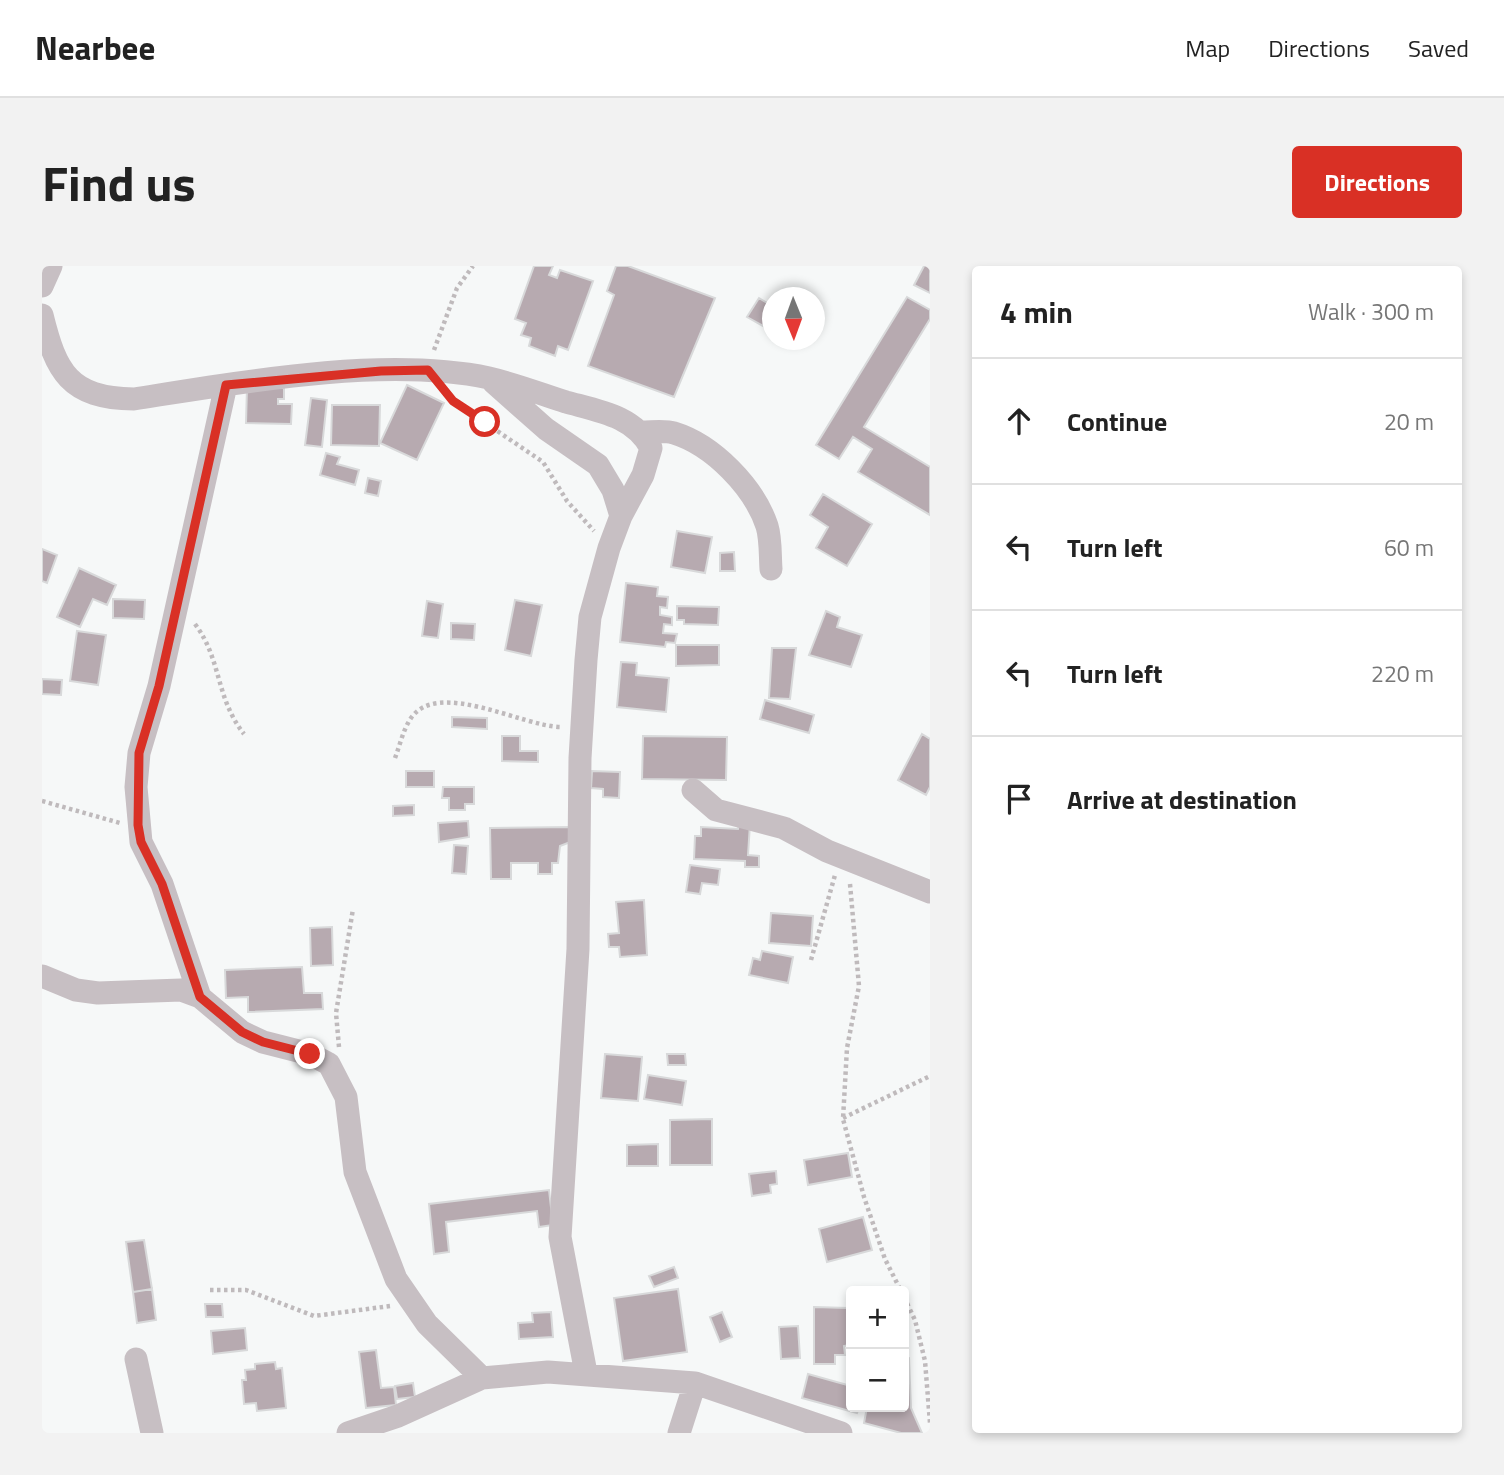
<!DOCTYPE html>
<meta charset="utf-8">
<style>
body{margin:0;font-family:"Titillium Web",sans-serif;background:#f2f2f2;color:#222}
.controls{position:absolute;right:21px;bottom:21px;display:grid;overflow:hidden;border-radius:7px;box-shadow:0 4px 10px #0003}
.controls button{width:63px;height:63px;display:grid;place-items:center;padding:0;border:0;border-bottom:2px solid #e0e0e0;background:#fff;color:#222;font:35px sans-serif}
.compass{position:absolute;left:720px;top:21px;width:63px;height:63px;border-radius:50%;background:#fff;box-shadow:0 4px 10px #0003;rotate:179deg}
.stop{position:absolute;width:21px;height:21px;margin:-16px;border:5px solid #d93025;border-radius:50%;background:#fff}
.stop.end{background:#d93025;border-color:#fff;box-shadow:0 2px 7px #0008}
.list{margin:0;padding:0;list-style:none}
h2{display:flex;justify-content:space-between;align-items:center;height:91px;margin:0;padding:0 28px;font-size:30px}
h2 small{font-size:23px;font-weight:400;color:#767676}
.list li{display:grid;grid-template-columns:46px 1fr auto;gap:21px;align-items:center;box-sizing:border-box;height:126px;padding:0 28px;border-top:2px solid #e0e0e0}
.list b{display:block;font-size:26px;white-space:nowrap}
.list em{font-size:23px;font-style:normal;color:#767676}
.icon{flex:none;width:38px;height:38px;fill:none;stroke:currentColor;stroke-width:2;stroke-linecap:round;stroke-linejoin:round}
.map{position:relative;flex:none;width:888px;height:1167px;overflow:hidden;border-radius:7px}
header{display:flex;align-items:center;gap:42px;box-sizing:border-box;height:98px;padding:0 35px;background:#fff;border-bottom:2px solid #e0e0e0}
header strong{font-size:33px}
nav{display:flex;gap:38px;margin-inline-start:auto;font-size:24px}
.intro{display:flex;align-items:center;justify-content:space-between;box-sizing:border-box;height:168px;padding:0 42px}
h1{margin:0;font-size:49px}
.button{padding:18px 32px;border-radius:7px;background:#d93025;color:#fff;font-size:24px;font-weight:700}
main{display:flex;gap:42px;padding:0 42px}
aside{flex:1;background:#fff;border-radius:7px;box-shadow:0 4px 10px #0003}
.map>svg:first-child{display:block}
</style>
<header>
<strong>Nearbee</strong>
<nav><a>Map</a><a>Directions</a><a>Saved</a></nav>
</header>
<div class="intro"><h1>Find us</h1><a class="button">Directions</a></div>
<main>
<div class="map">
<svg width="888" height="1167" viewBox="0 0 888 1167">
<rect width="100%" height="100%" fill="#f6f8f8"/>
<path fill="#b7aab0" stroke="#d8d9da" stroke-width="2" d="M492 0H511L507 9 515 12 518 4 551 15 526 84 516 80 513 90 487 80 489 72 479 69 484 57 473 53Z
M574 0H586L673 32 632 131 546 100 572 29 565 25Z
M882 0H888V27L872 19Z
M865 31 888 44V53L822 161 888 201V249L816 206 830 183 811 171 797 193 774 179Z
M717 32 730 40V65L705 51Z
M365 119 402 137 375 194 338 177Z
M205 121 242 122V133H236V138H250L249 158 204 157Z
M269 132 285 134 280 181 263 179Z
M290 139H338L337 180 289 179Z
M284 187 298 191 295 198 317 204 313 219 278 209Z
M326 212 339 215 336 230 323 227Z
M781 228 830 258 805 300 774 282 786 261 768 249Z
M635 265 670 271 663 307 629 301Z
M0 283 15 289 5 317 0 315Z
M692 286 693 305H678V287Z
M37 302 74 319 65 339 51 333 38 361 15 351Z
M584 317 616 321 615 330 626 331 625 342 618 341V349L630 351V359L622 358 621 367 635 368 633 377 624 376 623 381 578 376Z
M71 333 103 334 102 353 71 352Z
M473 334 500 339 489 390 463 384Z
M385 335 401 338 396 372 380 370Z
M635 340 677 341 676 359 642 358V354H635Z
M784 345 798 351 795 361 820 369 809 401 767 389Z
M409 357 433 358 432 374 409 373Z
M35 365 64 369 56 419 28 415Z
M634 379H677V399L634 400Z
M730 382H754L748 433 727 432Z
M579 396 595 397 594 409 627 412 624 446 575 441Z
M0 413 20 414 19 429 0 428Z
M723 434 772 449 767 467 718 453Z
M410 451 445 452V463L410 461Z
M880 468 888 473V521L884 529 856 514Z
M460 470H478V485H496V496L460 495Z
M601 470 685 471 684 514 600 513Z
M364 505H392V521H364Z
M550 505 578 506 577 532 561 531V523L549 522Z
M401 521H432V538H423V544H407V532H400Z
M372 539V549L351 550V540Z
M426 555 427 571 397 576 396 557Z
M697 558H708L706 589 717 590V601H703V595L652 593 653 570H659V561L696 563Z
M531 561V575L518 580 516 597H510V608H496V597H469V613H449L448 562Z
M412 579 426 580 424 608 410 607Z
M648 599 678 603 676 619 660 617 658 628 644 626Z
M602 634 605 689 578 691 577 681H567L566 668 577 667 574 636Z
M729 647 771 650 769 680 727 677Z
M290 661 291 699 269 700 268 662Z
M720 685 751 691 746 717 707 709 711 692 718 694Z
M260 701 262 727H280L281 743 206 746V731L184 732 183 704Z
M563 788 600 791 596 835 559 832Z
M625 788H643L644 799H626Z
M606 809 644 815 640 839 602 833Z
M670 853V899H628V854Z
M616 878V900H585V879Z
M806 887 810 911 766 919 762 894Z
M734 905 735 918 728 919 729 927 710 930 707 908Z
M507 924 511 959 497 961 495 945 404 956 407 986 392 988 387 938Z
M821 951 830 984 785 996 777 963Z
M102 974 110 1023 91 1026 84 976Z
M632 1001 636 1012 612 1021 607 1010Z
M110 1023 114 1054 95 1057 91 1026Z
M636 1023 645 1086 581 1095 572 1032Z
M163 1038H180L181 1051H164Z
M772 1041 806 1042V1051H809L807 1079 802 1080 803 1089H793V1098H772Z
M509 1046 511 1071 477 1073 476 1057 491 1056 490 1047Z
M680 1046 690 1071 678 1076 668 1051Z
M756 1060 758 1092 739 1093 737 1061Z
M203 1062 205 1084 171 1088 169 1065Z
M334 1084 339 1122 352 1121 354 1139 324 1142 317 1086Z
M862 1091 867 1092 869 1142 880 1167H859L822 1157 825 1141H862Z
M233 1096 234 1103 240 1102 244 1142 215 1145 214 1137 202 1138 200 1114H204L203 1104 213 1103V1098Z
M766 1108 809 1120V1141H817L815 1147 760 1132Z
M371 1117 373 1131 355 1133 353 1120Z"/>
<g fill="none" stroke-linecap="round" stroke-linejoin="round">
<path stroke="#bfbabc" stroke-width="4.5" stroke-dasharray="3.5 3.5" stroke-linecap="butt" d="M392 84 415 22 431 0
M405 128 411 135 501 196 525 235 552 265
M153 358C180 394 173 431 202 468
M353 492C358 479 361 464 369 452 396 413 480 460 518 461
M0 535 78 557
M808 618 817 720 805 782 801 853 822 931 843 993 859 1025
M769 694 793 609
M297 781 294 747 311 643
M801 852 888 810
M168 1024H204L272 1050 348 1040
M862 1031 873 1054 883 1095 888 1157"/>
<path stroke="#c7bfc3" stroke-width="23" d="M0 20 9 0
M0 49C14 106 27 132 92 133 199 116 342 90 447 112 473 118 499 128 524 136 557 145 592 150 609 182L601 209 579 250 567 282 548 351 544 394 538 492 536 683 518 971 544 1107
M452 117 504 163 556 199 571 224 579 250
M600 166C610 166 623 164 632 167 671 179 712 221 725 260 729 273 728 290 729 303
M651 524 674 544 742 562 785 585 888 626
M0 710 34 724 56 727 139 724 158 731 200 766 221 776 268 788 287 798 304 831 313 906 354 1013 385 1058 440 1112
M158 731 120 618 99 576 94 521 97 487 117 420 184 119
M94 1093 110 1167
M306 1167 356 1150 440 1112 506 1106 653 1117 799 1167
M637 1167 653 1117"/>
</g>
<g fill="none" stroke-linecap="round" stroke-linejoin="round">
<path stroke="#d93025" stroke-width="9" d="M268 788 221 776 200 766 158 731 120 618 99 576 96 559 97 487 117 420 184 119 339 105 386 104 411 135 443 156"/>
</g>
</svg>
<div class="controls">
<button>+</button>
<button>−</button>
</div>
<svg class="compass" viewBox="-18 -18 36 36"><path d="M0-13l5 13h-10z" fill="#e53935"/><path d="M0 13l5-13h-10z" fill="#767676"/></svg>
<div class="stop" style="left:443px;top:156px"></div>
<div class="stop end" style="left:268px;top:788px"></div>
</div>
<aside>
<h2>4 min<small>Walk · 300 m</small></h2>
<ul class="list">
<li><svg class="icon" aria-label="ahead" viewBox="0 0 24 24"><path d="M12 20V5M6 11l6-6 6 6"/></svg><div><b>Continue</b></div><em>20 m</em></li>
<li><svg class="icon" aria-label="left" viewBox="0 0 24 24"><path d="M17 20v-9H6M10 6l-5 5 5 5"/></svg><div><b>Turn left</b></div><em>60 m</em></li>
<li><svg class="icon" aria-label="left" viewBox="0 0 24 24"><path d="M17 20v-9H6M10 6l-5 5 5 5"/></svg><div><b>Turn left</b></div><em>220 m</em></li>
<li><svg class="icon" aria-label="arrive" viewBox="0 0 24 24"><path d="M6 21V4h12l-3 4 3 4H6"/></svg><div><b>Arrive at destination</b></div></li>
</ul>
</aside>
</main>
